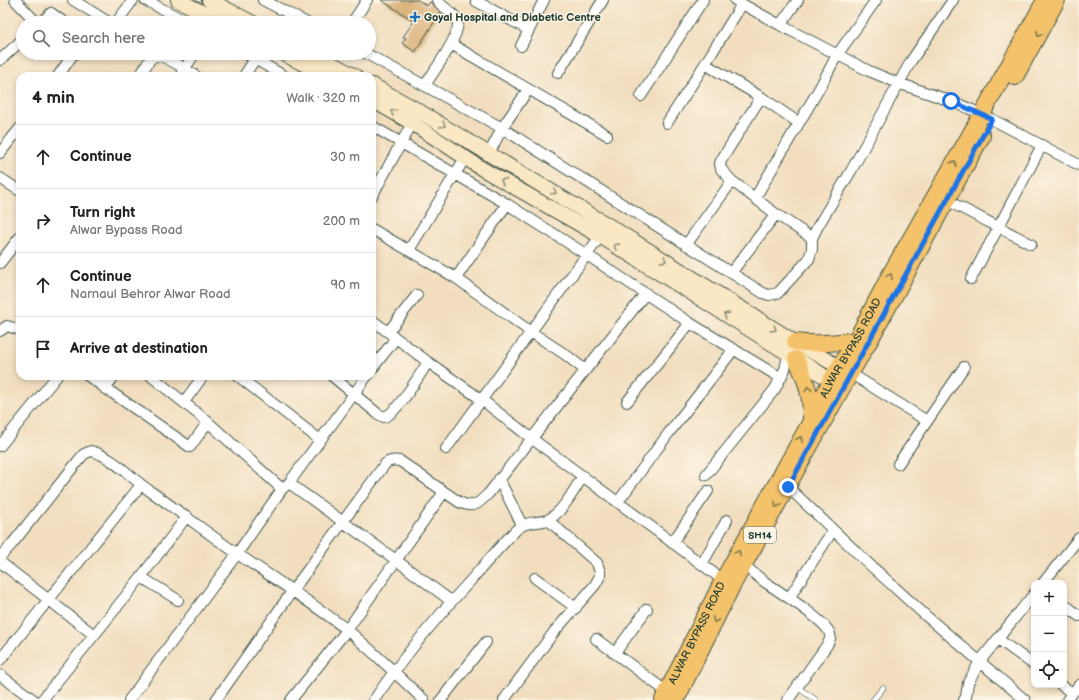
<!DOCTYPE html>
<meta charset="utf-8">
<style>
body{margin:0;font-family:"Balsamiq Sans",sans-serif;background:#f6f6f6;color:#222}
.controls{position:absolute;right:12px;bottom:12px;display:grid;overflow:hidden;border-radius:8px;box-shadow:0 2px 6px #0003}
.controls button{width:36px;height:36px;display:grid;place-items:center;padding:0;border:0;border-bottom:1px solid #e0e0e0;background:#fff;color:#222;font:20px sans-serif}
.stop{position:absolute;width:12px;height:12px;margin:-9px;border:3px solid #1a73e8;border-radius:50%;background:#fff}
.stop.end{background:#1a73e8;border-color:#fff;box-shadow:0 1px 4px #0008}
.list{margin:0;padding:0;list-style:none}
h2{display:flex;justify-content:space-between;align-items:center;height:52px;margin:0;padding:0 16px;font-size:17px}
h2 small{font-size:13px;font-weight:400;color:#767676}
.list li{display:grid;grid-template-columns:26px 1fr auto;gap:12px;align-items:center;box-sizing:border-box;height:64px;padding:0 16px;border-top:1px solid #e0e0e0}
.list b{display:block;font-size:15px;white-space:nowrap}
.list p{margin:0;font-size:13px;white-space:nowrap;color:#767676}
.list em{font-size:13px;font-style:normal;color:#767676}
.icon{flex:none;width:22px;height:22px;fill:none;stroke:currentColor;stroke-width:2;stroke-linecap:round;stroke-linejoin:round}
.map{position:relative;flex:none;width:1079px;height:700px;overflow:hidden}
.search{position:absolute;background:#fff;box-shadow:0 2px 6px #0003;left:16px;top:16px;width:360px;height:44px;display:flex;align-items:center;gap:10px;box-sizing:border-box;padding:0 14px;border-radius:22px;color:#767676;font-size:15px}
.panel{position:absolute;background:#fff;box-shadow:0 2px 6px #0003;left:16px;top:72px;width:360px;height:308px;border-radius:12px}
.map>svg:first-child{display:block}
</style>
<div class="map">
<svg width="1079" height="700" viewBox="0 0 1079 700">
<rect width="100%" height="100%" fill="#fcf5e5"/>
<filter id="ink" filterUnits="userSpaceOnUse"><feTurbulence type="fractalNoise" baseFrequency=".025" numOctaves="2"/><feDisplacementMap in="SourceGraphic" scale="8" xChannelSelector="R" yChannelSelector="G"/><feConvolveMatrix kernelMatrix="1 2 1 2 8 2 1 2 1" color-interpolation-filters="sRGB"/></filter>
<filter id="wash" filterUnits="userSpaceOnUse"><feTurbulence type="fractalNoise" baseFrequency=".012" numOctaves="4" result="noise"/><feDisplacementMap in="SourceGraphic" scale="16" xChannelSelector="R" yChannelSelector="G"/><feGaussianBlur stdDeviation="0.9" result="paint"/><feColorMatrix in="noise" values="0 0 0 0 0 0 0 0 0 0 0 0 0 0 0 0 0 1.4 0 .05"/><feComposite in="paint" operator="in"/></filter>
<g filter="url(#wash)">
<rect width="100%" height="100%" fill="#f2debf"/>
<g id="blocks">
<path fill="#d8ae74" d="M381 0H418L427 6 430 2 442 10 415 52 402 43 406 38 403 37 414 21Z"/>
</g>
</g>
<g filter="url(#ink)">
<use href="#blocks" fill-opacity="0" stroke="#3f5549" stroke-width="1"/>
<g fill="none" stroke-linecap="round" stroke-linejoin="round">
<g stroke="#3f5549" stroke-width="6">
<path id="service" d="M797 687 816 700
M873 700 883 688"/>
</g>
<g stroke="#3f5549" stroke-width="12">
<path id="minor" d="M15 0 37 23
M73 0 110 23
M145 0 189 23
M263 0 307 23
M735 0 780 25 869 71 898 83 951 101 982 114 1079 165
M476 1 529 30
M41 23 51 13 65 23
M116 23 133 0
M352 23 367 0
M780 25 798 0
M451 44 607 135
M521 46 544 0
M245 53 284 76
M365 53 502 128 763 293 769 295 778 293 809 259 812 249V238L818 226 851 171 911 61 953 0
M0 60 23 39
M705 64 761 97 799 123
M558 73 603 0
M58 76 74 53
M140 76C144 71 147 61 153 57 161 52 188 71 196 76
M180 76 195 53
M244 76 255 59
M425 85C433 73 463 32 457 20 453 11 442 8 437 0
M641 96 703 0
M761 97 722 159 720 163 721 169 732 181 776 214 812 238
M667 123 705 64 742 4
M372 126 507 204 587 255 690 323 781 378
M0 153 20 128
M489 154 502 128 528 90
M0 178 20 191
M372 196 415 118
M755 198 819 89 837 55 876 0
M946 200 1031 244
M372 229 456 278 531 332 566 355 585 370
M686 245 732 181
M409 250 465 158
M0 263 20 237
M731 273 776 214
M456 278 507 204
M971 279 1042 145
M372 320 428 362 482 400 531 438 723 580
M0 331 7 326 17 329 20 326
M388 332 417 295
M372 369 396 338
M850 373 927 421
M88 376 190 447 208 422
M151 376 208 422 282 489
M238 376 320 440
M332 376 378 414 384 417C397 414 420 374 428 362
M105 389 114 376
M184 402 203 376
M627 402 690 323
M0 446 57 376
M446 449 604 231
M898 464 964 367
M706 475 775 389 785 369 788 355
M499 479 522 525
M289 483 396 560 451 601
M788 487 868 563 925 615 1025 700
M618 502 668 434 734 349
M672 543 708 491
M0 557 12 544 78 461 84 454 91 451C112 456 132 479 150 491 180 512 209 534 239 555 275 579 311 602 346 629 373 651 398 676 424 700
M0 562 94 635
M702 564 727 520
M744 565C751 571 758 577 765 582 778 591 827 621 830 634 831 638 829 642 827 645L788 700
M141 577 178 600
M535 578 576 608
M1043 583 1079 538
M789 598 833 530
M1064 604 1079 616
M596 639 667 692
M998 639 1034 665
M615 653 647 609
M0 660 141 485
M0 675 34 700
M1061 685 1072 693
M42 700 141 577 187 516
M129 700 237 554 282 489 289 483 367 376
M216 700 293 590 385 464C390 460 393 460 400 461L459 502C474 509 478 504 489 493L646 293
M291 700 347 630 444 492
M374 700C403 657 436 618 471 580 486 563 500 546 516 530 527 520 535 524 547 520 562 514 575 488 583 476
M441 700 486 642
M504 700 554 632 595 585 600 576V572L597 563 548 520
M964 700 966 697 968 683 980 661 1034 594
M1067 700 1079 685"/>
</g>
<g stroke="#3f5549" stroke-width="16">
<path id="secondary" d="M178 0 223 23
M209 0 253 23
M282 53 327 76
M312 53 355 76
M372 85 419 111 489 154 608 225 795 342 848 372
M372 100 412 123 484 170 600 236 840 386"/>
</g>
<g stroke="#3f5549" stroke-width="18">
<g id="primary">
<path d="M1015 77 1057 0"/>
<path d="M795 342C816 345 835 343 856 340"/>
<path d="M796 359C807 381 811 395 811 419"/>
<path id="s1" d="M663 700 723 580 811 421 831 380 856 340 891 273 982 114 1045 0"/>
<path d="M676 700 732 586 842 388 870 340 982 136"/>
</g>
</g>
<use href="#service" stroke="#fff" stroke-width="5"/>
<use href="#minor" stroke="#fff" stroke-width="10"/>
<use href="#secondary" stroke="#fae7c3" stroke-width="14"/>
<use href="#primary" stroke="#f3c26a" stroke-width="16"/>
</g>
<defs><path id="oneway-chevron" d="M-2-3.5L2.5 0L-2 3.5" fill="none" stroke-width="1.6" stroke-linecap="round" stroke-linejoin="round"/></defs>
<g stroke="#7e794c">
<use href="#oneway-chevron" transform="translate(1039 34) rotate(119)"/>
<use href="#oneway-chevron" transform="translate(954 163) rotate(-60)"/>
<use href="#oneway-chevron" transform="translate(890 276) rotate(-62)"/>
<use href="#oneway-chevron" transform="translate(808 389) rotate(-103)"/>
<use href="#oneway-chevron" transform="translate(800 439) rotate(-61)"/>
<use href="#oneway-chevron" transform="translate(777 505) rotate(119)"/>
<use href="#oneway-chevron" transform="translate(738 553) rotate(-61)"/>
<use href="#oneway-chevron" transform="translate(715 620) rotate(116)"/>
</g>
<g stroke="#8c927c">
<use href="#oneway-chevron" transform="translate(393 112) rotate(-150)"/>
<use href="#oneway-chevron" transform="translate(443 125) rotate(31)"/>
<use href="#oneway-chevron" transform="translate(503 181) rotate(-150)"/>
<use href="#oneway-chevron" transform="translate(554 192) rotate(31)"/>
<use href="#oneway-chevron" transform="translate(616 246) rotate(-148)"/>
<use href="#oneway-chevron" transform="translate(664 260) rotate(32)"/>
<use href="#oneway-chevron" transform="translate(726 315) rotate(-148)"/>
<use href="#oneway-chevron" transform="translate(774 329) rotate(32)"/>
</g>
</g>
<g fill="none" stroke-linecap="round" stroke-linejoin="round" filter="url(#ink)">
<path stroke="#1a73e8" stroke-width="5" d="M788 487 992 119 951 101"/>
</g>
<path fill="#1f6fb2" stroke="#fcf5e5" stroke-width="1.5" d="M413 11h4v4h4v4h-4v4h-4v-4h-4v-4h4z"/>
<g text-anchor="middle" stroke-width="3" stroke-linejoin="round" paint-order="stroke">
<rect fill="#fcf5e5" stroke="#617469" stroke-width="1" x="744" y="527" width="32" height="16" rx="3"/>
<g font-size="10" font-weight="bold" fill="#1f3d34">
<text x="760" y="539">SH14</text>
</g>
<g font-size="11" font-weight="bold" fill="#1f3d34" stroke="#fcf5e5" text-anchor="start">
<text x="424" y="21">Goyal Hospital and Diabetic Centre</text>
</g>
<g font-size="11" fill="#1f3d34" stroke="#fcf5e5">
<text dy="4" stroke="none"><textPath href="#s1" startOffset="399">ALWAR BYPASS ROAD</textPath></text>
<text dy="4" stroke="none"><textPath href="#s1" startOffset="75">ALWAR BYPASS ROAD</textPath></text>
</g>
</g>
</svg>
<div class="controls">
<button>+</button>
<button>−</button>
<button><svg class="icon" aria-label="locate" viewBox="0 0 24 24"><circle cx="12" cy="12" r="6"/><path d="M12 2v4M12 18v4M2 12h4M18 12h4"/></svg></button>
</div>
<div class="stop" style="left:951px;top:101px"></div>
<div class="stop end" style="left:788px;top:487px"></div>
<div class="search"><svg class="icon" aria-label="search" viewBox="0 0 24 24"><circle cx="10" cy="10" r="6"/><path d="M15 15l6 6"/></svg>Search here</div>
<section class="panel">
<h2>4 min<small>Walk · 320 m</small></h2>
<ul class="list">
<li><svg class="icon" aria-label="ahead" viewBox="0 0 24 24"><path d="M12 20V5M6 11l6-6 6 6"/></svg><div><b>Continue</b></div><em>30 m</em></li>
<li><svg class="icon" aria-label="right" viewBox="0 0 24 24"><path d="M7 20v-9h11M14 6l5 5-5 5"/></svg><div><b>Turn right</b><p>Alwar Bypass Road</p></div><em>200 m</em></li>
<li><svg class="icon" aria-label="ahead" viewBox="0 0 24 24"><path d="M12 20V5M6 11l6-6 6 6"/></svg><div><b>Continue</b><p>Narnaul Behror Alwar Road</p></div><em>90 m</em></li>
<li><svg class="icon" aria-label="arrive" viewBox="0 0 24 24"><path d="M6 21V4h12l-3 4 3 4H6"/></svg><div><b>Arrive at destination</b></div></li>
</ul>
</section>
</div>
